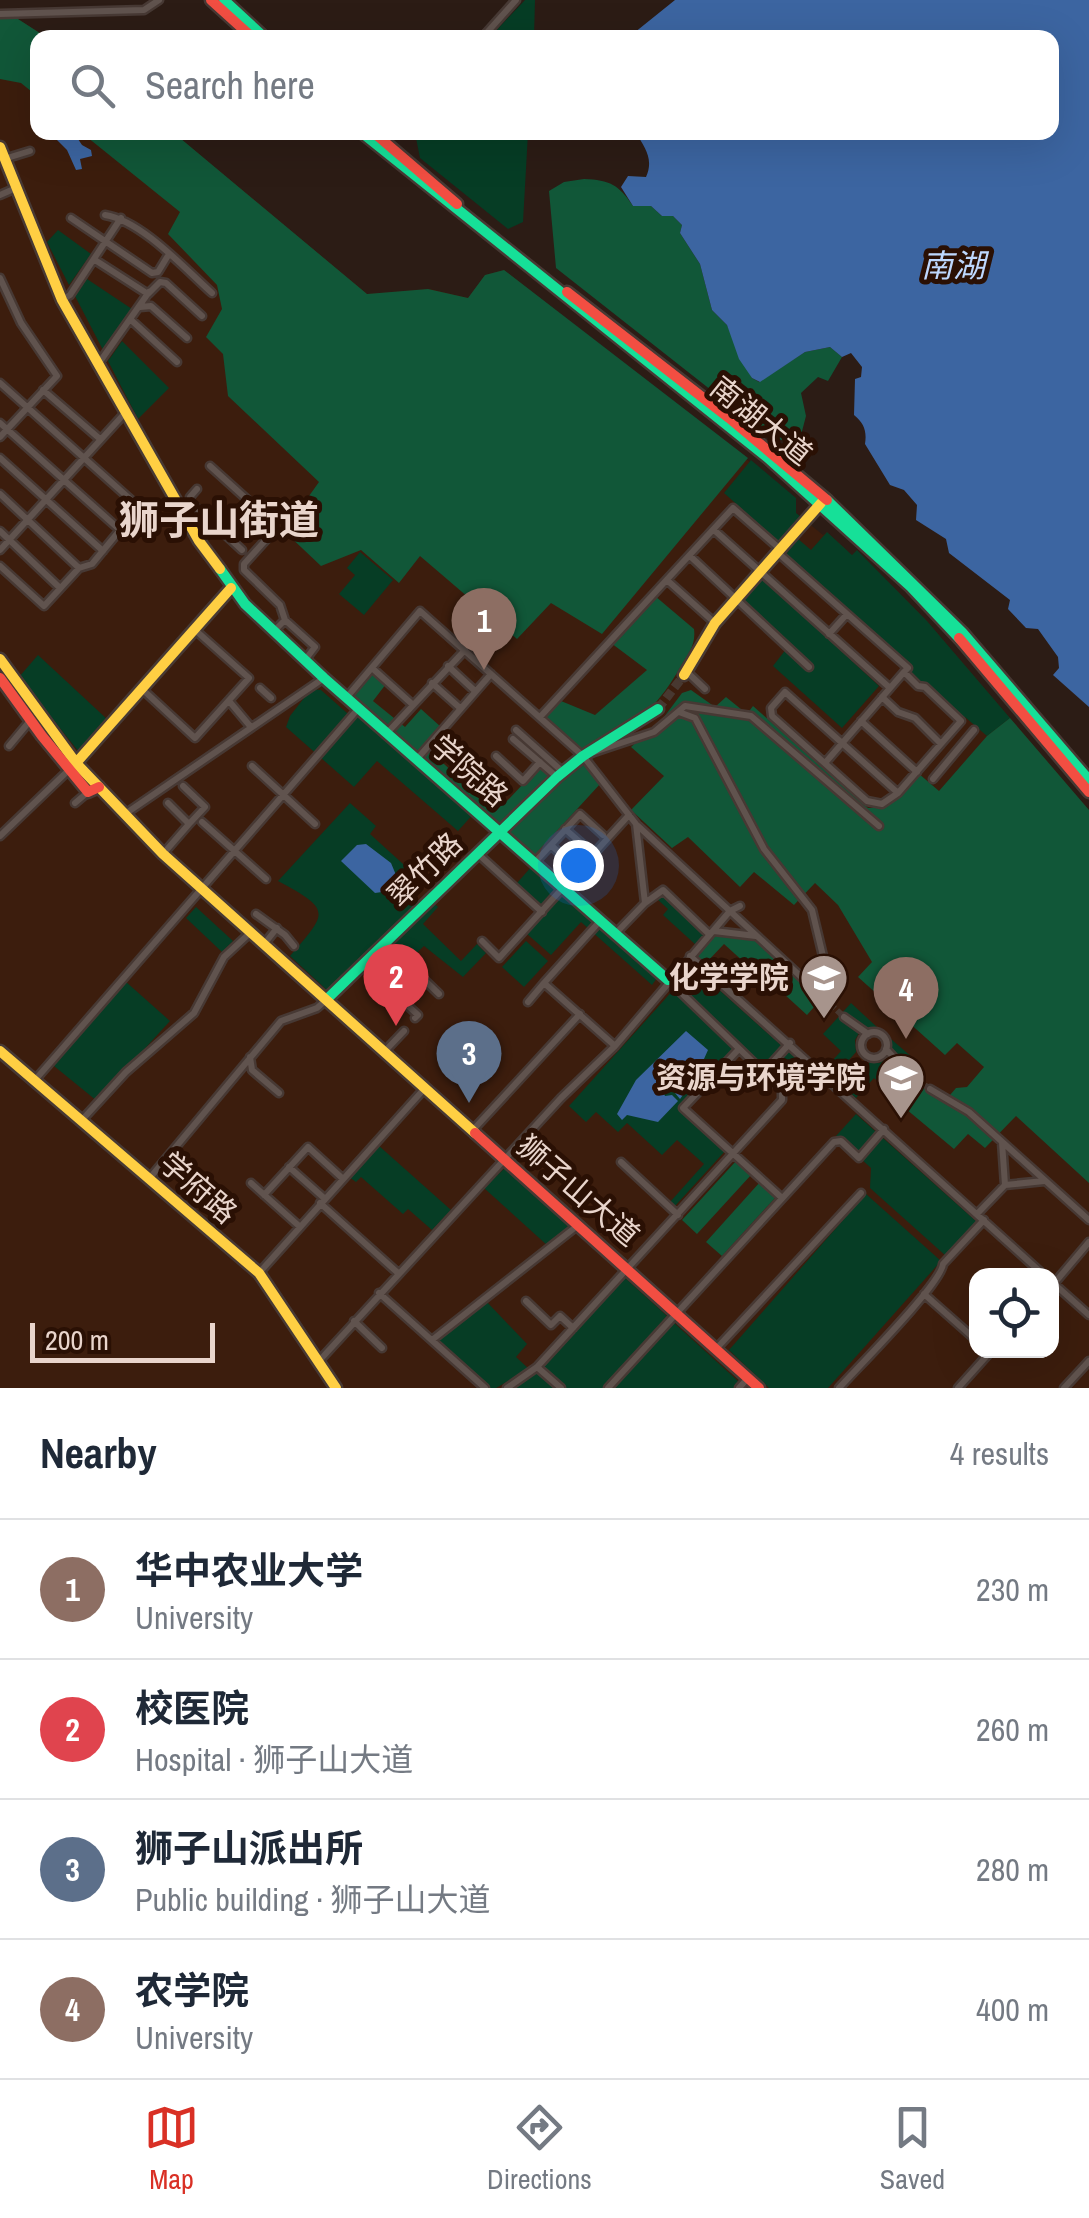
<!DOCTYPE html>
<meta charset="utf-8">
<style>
body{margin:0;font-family:"Archivo Narrow","Noto Sans SC",sans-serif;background:#f6f6f7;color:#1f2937}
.controls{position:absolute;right:30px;bottom:30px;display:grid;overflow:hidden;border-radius:20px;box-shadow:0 10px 40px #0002}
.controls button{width:90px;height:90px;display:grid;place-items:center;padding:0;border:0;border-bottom:2px solid #e0e1e3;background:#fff;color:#1f2937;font:50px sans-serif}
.scale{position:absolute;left:30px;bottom:25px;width:185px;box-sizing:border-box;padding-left:10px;border:5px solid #e9d5cc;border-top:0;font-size:28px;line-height:35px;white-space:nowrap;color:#e9d5cc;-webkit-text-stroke:8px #2a1004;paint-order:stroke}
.you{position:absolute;left:578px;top:865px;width:35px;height:35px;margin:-25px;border:8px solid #fff;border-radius:50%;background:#1a73e8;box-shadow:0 0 0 15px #1a73e833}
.badge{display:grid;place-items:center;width:65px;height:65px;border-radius:50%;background:#d93025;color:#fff;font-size:32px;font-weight:700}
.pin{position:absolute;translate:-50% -82px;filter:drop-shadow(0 2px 5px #0008)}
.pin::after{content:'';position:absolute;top:52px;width:35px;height:30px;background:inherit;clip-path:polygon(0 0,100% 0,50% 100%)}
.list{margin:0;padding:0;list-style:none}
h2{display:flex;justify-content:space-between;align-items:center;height:130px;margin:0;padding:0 40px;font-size:42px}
h2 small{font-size:32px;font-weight:400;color:#747a83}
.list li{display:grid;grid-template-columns:65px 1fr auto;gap:30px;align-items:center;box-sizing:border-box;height:140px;padding:0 40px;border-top:2px solid #e0e1e3}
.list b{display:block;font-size:38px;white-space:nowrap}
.list p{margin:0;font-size:32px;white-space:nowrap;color:#747a83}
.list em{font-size:32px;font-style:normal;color:#747a83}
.icon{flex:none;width:55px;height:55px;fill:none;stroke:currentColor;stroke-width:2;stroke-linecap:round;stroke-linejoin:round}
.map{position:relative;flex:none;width:1089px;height:1388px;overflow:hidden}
.search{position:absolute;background:#fff;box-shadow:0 10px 40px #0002;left:30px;right:30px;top:30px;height:110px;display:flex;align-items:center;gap:25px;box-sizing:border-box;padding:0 35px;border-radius:20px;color:#747a83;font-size:38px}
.sheet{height:690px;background:#fff}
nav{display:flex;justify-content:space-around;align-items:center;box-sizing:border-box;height:140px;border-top:2px solid #e0e1e3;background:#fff;font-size:28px;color:#747a83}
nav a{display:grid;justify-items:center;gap:5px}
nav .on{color:#d93025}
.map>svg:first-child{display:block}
</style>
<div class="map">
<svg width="1089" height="1388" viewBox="0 0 1089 1388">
<rect width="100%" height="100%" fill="#2c1c15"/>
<path fill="#3c1d0d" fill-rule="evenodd" d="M0 19H18L46 37 38 38V132L174 133 367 294 430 289 468 298 485 275 504 270 796 498V513L823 535 827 532 852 555 857 550 927 621 1089 810V1388H0ZM976 1276H1052V1350H976Z"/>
<path fill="#063d25" d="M525 0H535L534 37H490Z
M415 133H528L523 222 508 229 420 158Z
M58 230 91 254 69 285 47 242Z
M87 279 132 309 103 350 75 296Z
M122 341 169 388 138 419 108 361Z
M751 460 796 498V513L801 517 779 542 724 493Z
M827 532 852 555 857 550 927 621 1010 718 987 736 965 717 961 718 907 673 912 666 785 556 797 538 811 550Z
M360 552 393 580 364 615 339 594 355 575 347 568Z
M759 575 879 686 842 728 773 666 790 644 740 597Z
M38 655 108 720 79 752 19 677Z
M311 689 321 690 347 713 368 719 475 812 458 831 377 761 354 787 286 727 290 716Z
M350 803 376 826 370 834 413 873 402 887 419 902 328 991 290 956C328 912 332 910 278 881Z
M532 866 557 888 542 905 517 883Z
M562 893 657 978 652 985 581 922 551 955 526 933Z
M663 896 705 934 696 945 663 915 668 909 657 899Z
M435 904 438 907 423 924 461 961 477 944 486 953 463 977 424 946 407 962 392 945Z
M196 907 233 941 222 952 186 918Z
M526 941 548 961 524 987 502 967Z
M389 951 404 968 392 981 395 986 388 994 365 974Z
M692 972 707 979 810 1071 789 1093 739 1046 680 1107 726 1150 675 1206 670 1202 704 1164 677 1140 662 1155 627 1123 618 1132 596 1112 586 1122 569 1106 675 988 678 979Z
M125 981 170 1021 97 1101 54 1066 80 1031Z
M851 1003 878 1028 859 1033 855 1040 856 1052 833 1078 824 1070 841 1051 823 1034Z
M891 1039 921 1065 893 1095 874 1078 856 1098 846 1089 870 1062 879 1063 888 1058Z
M856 1114 977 1222 946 1256 870 1188 871 1168 836 1136Z
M378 1145 451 1210 432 1230 408 1209 403 1214 361 1177 356 1182 349 1177Z
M505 1168 572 1227 548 1246 484 1188Z
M866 1194 941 1261 828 1388H769L729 1350Z
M624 1277 667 1316 603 1388H512L537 1371Z
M486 1301 527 1344 516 1357 529 1369 496 1388H487L436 1341Z
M673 1322 739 1382 734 1388H612Z"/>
<path fill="#115738" d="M0 19H18L46 37 38 38 37 96 21 83 0 79Z
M82 133H174L367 294 428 289 468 298 485 275 504 270 748 458 602 634 551 603 517 639 420 556 399 583 361 550 321 566 284 531 319 482 228 396 223 354 206 337 222 309 217 285 168 234 180 212Z
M584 179C610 180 619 185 633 206H651L662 216H673L682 225 680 233 700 264 712 310 727 325 752 378 759 382 805 352 830 347 842 357 828 381 818 377 801 393 806 416 801 435 787 442 768 435 556 268 549 191 564 182Z
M655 596 694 629C696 644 689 653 681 666 652 717 630 726 579 752L543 719 561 701 595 715 647 670 611 643Z
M373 672 386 684 373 701 405 727 421 709 441 727 424 746 464 782 474 772 506 802 539 767 551 778 500 826 353 696Z
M691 690 715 707 726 697 747 714 753 706 868 808C893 809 903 791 918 773L939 791 987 736 1010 718 1089 810V1183L1016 1116 985 1148 968 1134 954 1149 906 1109 925 1086 944 1102 956 1088 967 1087 984 1067 957 1043 945 1055 858 977 872 962 838 905 815 883 794 905 754 872 740 887 688 837 672 848 631 810 664 776 631 747 664 717 682 693Z
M584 762 601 783 534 856 507 831Z
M715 935 756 939 822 998 807 1015 784 994 792 986 776 972 766 982 724 944 705 964 698 958 699 952Z
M736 1161 751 1175 697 1234 682 1220Z
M760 1182 776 1197 722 1256 706 1242Z"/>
<path fill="#3c65a1" d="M675 0H1089V707L1053 675 1059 668 1058 657 1038 629 1026 628 1008 609 1010 600 949 553 946 539 916 520 917 505 904 490 890 485 865 444C867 431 864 423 854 415L855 379 861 377 862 367 851 353 842 357 830 347 805 352 760 382 752 378 739 359 727 325 712 310 700 264 680 233 682 225 673 216H662L651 206H633L621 187 628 176 646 177C654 159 645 148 636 133L1052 132V38L629 37Z
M50 133H74L82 145 91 150 92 156 80 159 82 169 76 170 67 150Z
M366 844 391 863 396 875 382 892 375 893 341 861 357 845Z
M686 1031 708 1050 695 1079 680 1099 675 1093 679 1083 677 1075 663 1091 665 1096 672 1095 678 1101 658 1122 627 1115 622 1120 617 1114 636 1080Z"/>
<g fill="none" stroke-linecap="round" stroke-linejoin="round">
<path stroke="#483830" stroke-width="6" stroke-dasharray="6 3" stroke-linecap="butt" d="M824 998 844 1017
M910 1075 930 1089"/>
<path stroke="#483830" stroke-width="9" stroke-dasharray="9 4.5" stroke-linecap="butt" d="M658 709 684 675"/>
<g stroke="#473934" stroke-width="11">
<path id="street" d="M0 14 144 10 159 0
M482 38 516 0
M4 159 30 151
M0 195 16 188
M105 215C142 221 184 268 212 293
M71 218 152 273 158 272 169 254
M95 260 148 294 160 282 166 283 202 316
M0 278 21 323 57 376 0 437
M62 300 70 295 121 218
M140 307 151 306 187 338
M130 319 177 362
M99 363 149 292
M0 383 139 507 92 564 79 568 44 606 0 566
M43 390 100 439
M0 423 120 530
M0 458 103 551
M210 466 271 521 272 533 244 564V570L280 605 285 620
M197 489 190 497V502L242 550
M0 494 79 568
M714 530 890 688
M0 531 60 588
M199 541 225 514
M0 550 125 413
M777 552 908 668 904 672 918 686 925 687 961 721 898 793 882 804 867 801 772 716 771 708 785 692 898 793
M690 556 809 667
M668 581 715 623
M273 632 285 620 315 647 305 660
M829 634 847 614
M448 666 475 691
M372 668 412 704
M686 671 705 689
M432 683 460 708
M260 688 271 698
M142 689 195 738 249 678 194 629
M347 697 420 611 583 756 636 824 645 903 616 933
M882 697 898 712 915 718 941 744
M229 701 250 726
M679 712 695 718 764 849 812 910 823 956
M540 717 733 508 780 549
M861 721 917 772
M516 730 563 772
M387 733 465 650
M513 739 557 777
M9 746 29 722
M594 752 654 732 685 706 751 716 879 826
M496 756 523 781 540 762
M417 759 491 674
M825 763 904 672
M252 766 315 824
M933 779 974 730
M183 786 205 807 189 824
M75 803 88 792
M125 814 324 678
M202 822 266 879
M638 826 824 998
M565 829 589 850
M0 836 76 763
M551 845 573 866
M477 853 542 912
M163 854 189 824 168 803
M535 862 580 814 603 835
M645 903 663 890 709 934
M256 914 285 935 294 946
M600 921 544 983 615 1046
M714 931 756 936
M482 941 499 958 629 815
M265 943 277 928
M386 943 439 994
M690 956 1045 1276
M395 994 418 1015 415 1018
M528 1002 544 983
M844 1017 868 1034
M861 1045a13 13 0 1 1 26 0a13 13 0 1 1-26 0Z
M886 1049 910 1075
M738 1050 683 1108 782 1198
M385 1051 404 1031
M250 1057 252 1070 279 1093
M763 1073 790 1043
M35 1080 358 709
M930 1089 969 1112 1089 1220
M81 1121 126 1072 194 1013 224 957 251 932
M472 1131 580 1014
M1002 1142 1005 1185 1044 1181
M621 1162 678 1215
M289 1167 324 1198
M149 1179 281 1021 317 1008 326 1000
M251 1183 299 1226
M264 1195 308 1147 342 1178
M320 1203 398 1273
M977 1214 1005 1185
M259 1273 425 1088
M1052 1282 1089 1315
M1052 1286 1089 1242
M379 1293 485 1388
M924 1294 976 1340
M526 1301 551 1325 560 1316 573 1328
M354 1321 382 1348
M432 1340 577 1226
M716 1349 861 1193
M319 1361 561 1098 615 1046 730 911 740 906
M537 1367 561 1388
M507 1388 537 1367 782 1100V1090L668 980
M608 1388 834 1142 841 1141 859 1158 884 1129
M739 1388 748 1378
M839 1388C858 1367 941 1284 943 1264L984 1220
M958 1388 992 1350
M1064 1388 1089 1361"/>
</g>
<g stroke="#473934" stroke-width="15">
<path id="fast" d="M224 0 265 38
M361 132 768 458 911 587 959 638
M827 500 962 632 1089 780
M220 569 245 604 324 678 668 980
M327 999 557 777 583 756 658 709"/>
</g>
<g stroke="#473934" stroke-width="15">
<path id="slow" d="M0 147 62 300 199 541 220 569
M0 659 76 763 163 854 475 1133
M684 675 715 623 821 503
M76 763 231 588
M0 1051 259 1273 336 1388"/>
</g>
<g stroke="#473934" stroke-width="15">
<path id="jam" d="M211 0 253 38
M373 132 457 204
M567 292 729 418 827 500
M959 638 1089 792
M0 678 42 736 88 792 99 787
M475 1133 759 1388"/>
</g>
<use href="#street" stroke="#60534e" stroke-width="6"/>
<use href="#fast" stroke="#16e098" stroke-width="10"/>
<use href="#slow" stroke="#ffcf43" stroke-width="10"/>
<use href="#jam" stroke="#f24e42" stroke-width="10"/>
</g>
<defs>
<g id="university-pin" transform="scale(2.5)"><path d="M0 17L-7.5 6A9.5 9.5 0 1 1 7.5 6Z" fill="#a7948c" stroke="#2a1004"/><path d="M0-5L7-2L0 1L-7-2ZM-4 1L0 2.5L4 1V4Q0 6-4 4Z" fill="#fff"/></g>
</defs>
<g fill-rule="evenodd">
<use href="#university-pin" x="824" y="978"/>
<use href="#university-pin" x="901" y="1078"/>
</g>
<g text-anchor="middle" stroke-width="10" stroke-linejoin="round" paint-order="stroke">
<g font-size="30" fill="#e9d5cc" stroke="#2a1004">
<text transform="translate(761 421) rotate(39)" y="10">南湖大道</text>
<text transform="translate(469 771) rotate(41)" y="10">学院路</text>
<text transform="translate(425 870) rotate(-45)" y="10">翠竹路</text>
<text transform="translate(198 1188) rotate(41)" y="10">学府路</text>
<text transform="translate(578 1191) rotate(41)" y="10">狮子山大道</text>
</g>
<g font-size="30" font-weight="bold" fill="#e9d5cc" stroke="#2a1004" text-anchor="end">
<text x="789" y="988">化学学院</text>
<text x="866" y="1088">资源与环境学院</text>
</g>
<g font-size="32" font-style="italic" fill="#bed8fe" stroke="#2a1004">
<text x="953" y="277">南湖</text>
</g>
<g font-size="40" font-weight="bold" fill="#e9d5cc" stroke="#2a1004">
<text x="219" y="534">狮子山街道</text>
</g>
</g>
</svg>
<div class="controls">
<button><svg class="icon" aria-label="locate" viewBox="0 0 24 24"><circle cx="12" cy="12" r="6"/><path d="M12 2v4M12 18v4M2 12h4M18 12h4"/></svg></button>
</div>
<div class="scale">200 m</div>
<div class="you"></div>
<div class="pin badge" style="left:484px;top:670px;background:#8d6e63">1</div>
<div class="pin badge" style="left:396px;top:1026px;background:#e0444e">2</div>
<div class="pin badge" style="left:469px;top:1103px;background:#5c6f8a">3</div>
<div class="pin badge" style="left:906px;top:1039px;background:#8d6e63">4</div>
<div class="search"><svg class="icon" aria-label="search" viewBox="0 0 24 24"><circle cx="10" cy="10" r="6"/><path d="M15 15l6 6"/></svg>Search here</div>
</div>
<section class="sheet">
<h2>Nearby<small>4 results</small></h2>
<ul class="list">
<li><span class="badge" style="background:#8d6e63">1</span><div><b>华中农业大学</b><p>University</p></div><em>230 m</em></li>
<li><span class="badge" style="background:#e0444e">2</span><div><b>校医院</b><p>Hospital · 狮子山大道</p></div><em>260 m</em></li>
<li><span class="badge" style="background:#5c6f8a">3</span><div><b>狮子山派出所</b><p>Public building · 狮子山大道</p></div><em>280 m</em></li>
<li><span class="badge" style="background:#8d6e63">4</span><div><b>农学院</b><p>University</p></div><em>400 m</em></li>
</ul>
</section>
<nav>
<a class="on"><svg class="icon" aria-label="map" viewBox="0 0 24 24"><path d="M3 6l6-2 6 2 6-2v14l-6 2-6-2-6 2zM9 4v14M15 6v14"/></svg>Map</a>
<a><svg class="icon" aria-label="directions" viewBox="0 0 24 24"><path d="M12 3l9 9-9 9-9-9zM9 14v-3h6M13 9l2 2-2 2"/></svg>Directions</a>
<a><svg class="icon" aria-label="saved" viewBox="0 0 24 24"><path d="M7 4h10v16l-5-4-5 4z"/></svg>Saved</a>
</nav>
